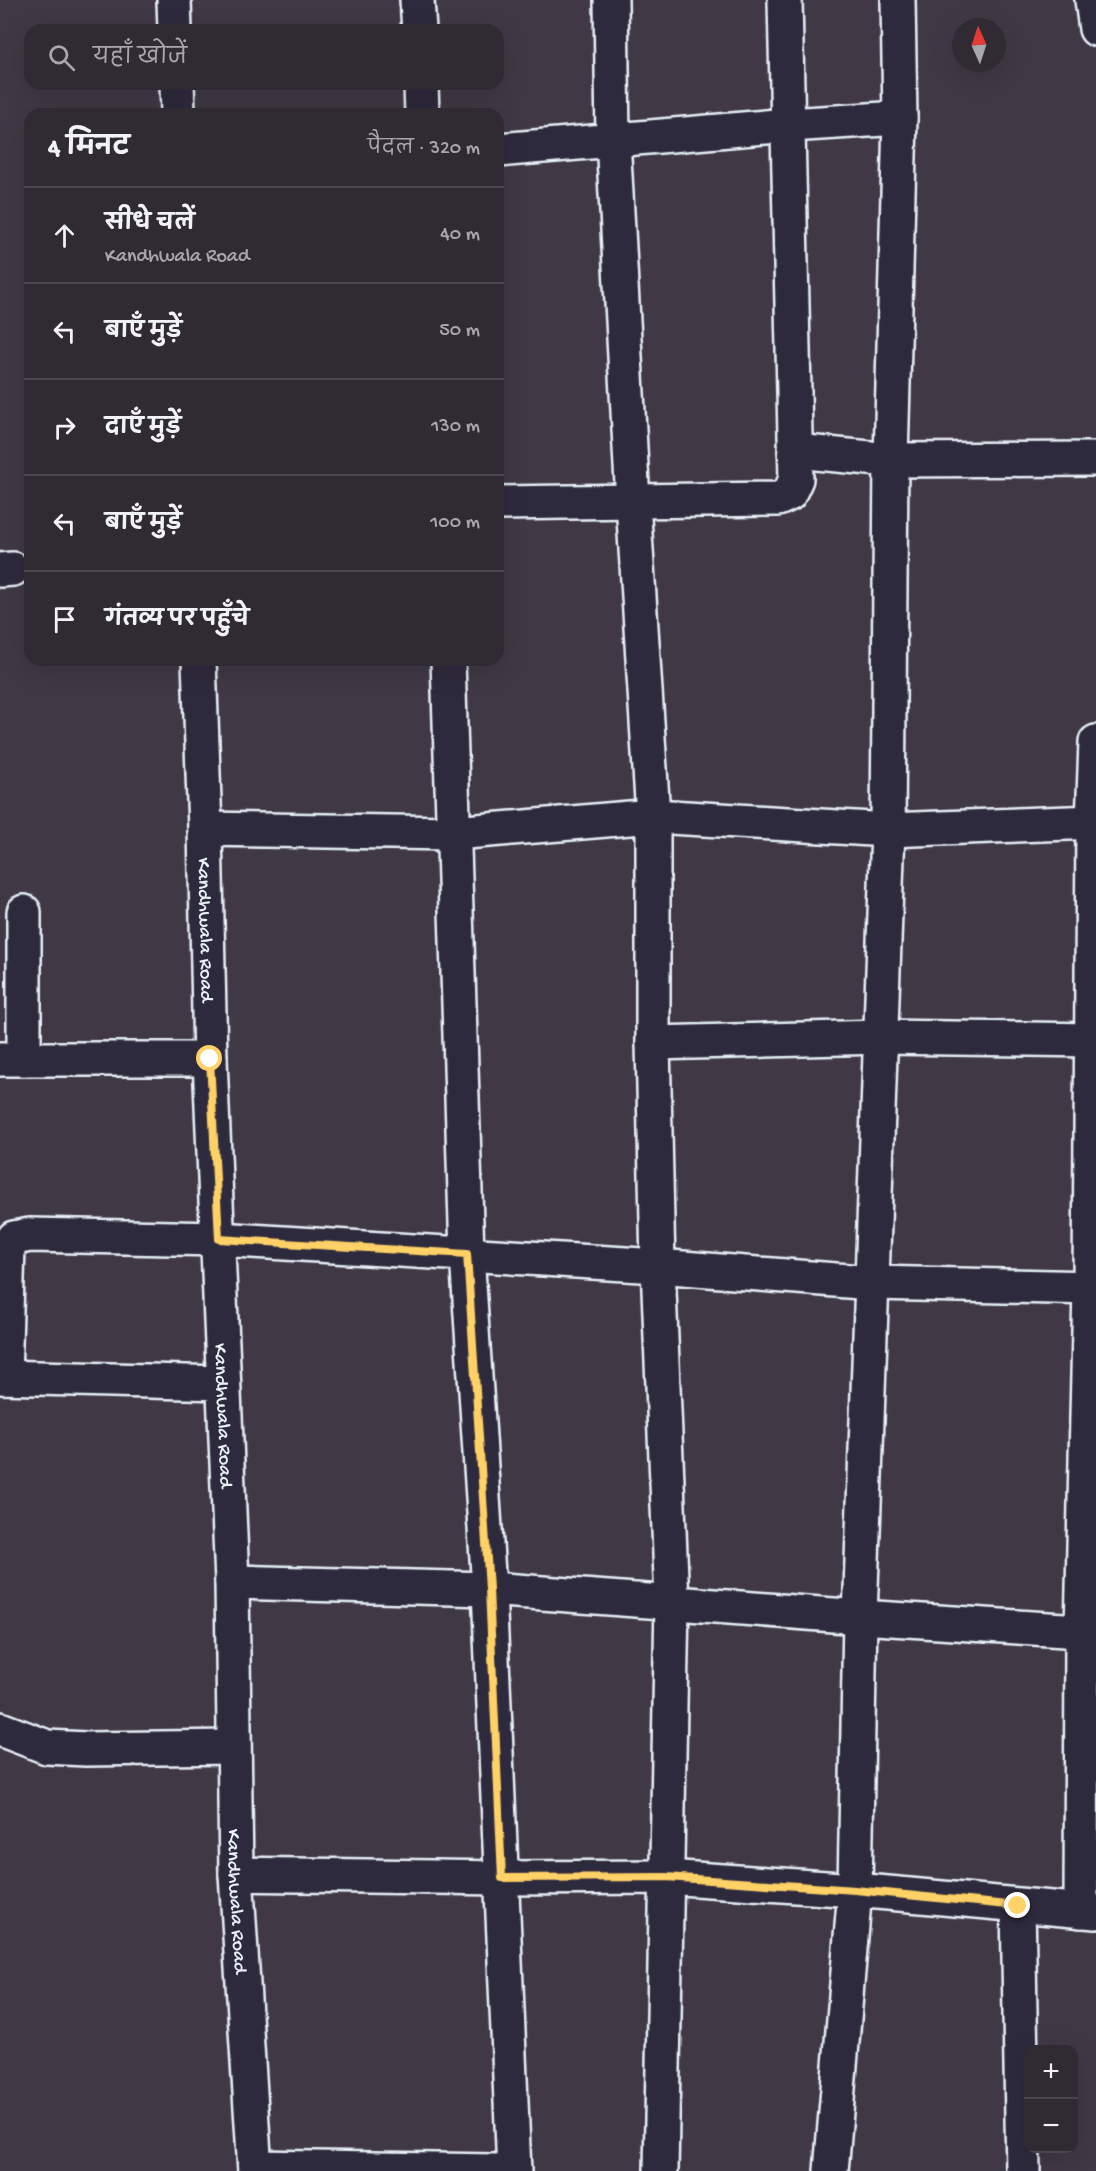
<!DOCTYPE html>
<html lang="hi">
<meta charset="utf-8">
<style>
body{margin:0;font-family:"Gochi Hand","Playpen Sans Deva",sans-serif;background:#38323b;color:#f1f3f6}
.controls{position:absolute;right:18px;bottom:18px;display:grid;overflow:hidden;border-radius:12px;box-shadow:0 6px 24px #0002}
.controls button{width:54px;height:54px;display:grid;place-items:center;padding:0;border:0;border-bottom:2px solid #4b464e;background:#302a33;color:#f1f3f6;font:30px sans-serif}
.compass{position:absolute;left:952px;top:18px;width:54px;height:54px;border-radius:50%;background:#302a33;box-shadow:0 6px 24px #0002;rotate:357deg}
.stop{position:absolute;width:18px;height:18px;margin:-14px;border:4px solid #ffd166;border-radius:50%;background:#fff}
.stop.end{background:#ffd166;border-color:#fff;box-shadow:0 2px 6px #0008}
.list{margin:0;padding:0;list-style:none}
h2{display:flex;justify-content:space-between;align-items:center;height:78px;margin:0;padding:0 24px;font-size:26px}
h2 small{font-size:20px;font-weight:400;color:#a8a7ac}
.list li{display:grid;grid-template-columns:39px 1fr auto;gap:18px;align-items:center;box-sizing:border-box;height:96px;padding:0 24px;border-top:2px solid #4b464e}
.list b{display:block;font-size:22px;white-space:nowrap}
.list p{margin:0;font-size:20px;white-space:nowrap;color:#a8a7ac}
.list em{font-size:20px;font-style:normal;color:#a8a7ac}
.icon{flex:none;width:33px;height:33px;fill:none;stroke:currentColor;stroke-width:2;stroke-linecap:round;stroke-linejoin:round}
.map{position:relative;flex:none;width:1096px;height:2171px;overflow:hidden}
.search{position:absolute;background:#302a33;box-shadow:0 6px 24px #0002;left:24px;top:24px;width:480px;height:66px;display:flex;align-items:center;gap:15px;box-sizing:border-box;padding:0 21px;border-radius:18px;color:#a8a7ac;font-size:22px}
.panel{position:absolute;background:#302a33;box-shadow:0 6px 24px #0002;left:24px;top:108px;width:480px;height:558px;border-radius:18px}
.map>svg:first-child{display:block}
</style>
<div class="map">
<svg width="1096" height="2171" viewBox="0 0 1096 2171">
<rect width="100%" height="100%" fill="#403844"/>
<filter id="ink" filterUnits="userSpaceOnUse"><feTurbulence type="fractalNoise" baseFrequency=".0167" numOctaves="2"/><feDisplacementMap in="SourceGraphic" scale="12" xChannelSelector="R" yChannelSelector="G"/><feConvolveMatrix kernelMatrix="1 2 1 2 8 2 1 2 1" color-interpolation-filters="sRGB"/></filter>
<g filter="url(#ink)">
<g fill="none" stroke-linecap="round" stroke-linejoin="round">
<g stroke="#e8f1f8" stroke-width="38">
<g id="minor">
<path d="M174 0 175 30"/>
<path d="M417 0 419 30"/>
<path d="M611 0 613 139 633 502 653 816V1043L658 1266 672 1602 661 2171"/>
<path d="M1092 0 1096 29"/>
<path d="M177 84 178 114"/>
<path d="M421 84 422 114"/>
<path d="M498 150 789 125 900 118"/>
<path d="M795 451 891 460 1096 459"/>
<path d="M498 503 778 499 789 494 796 479 785 0"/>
<path d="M0 570 13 569"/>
<path id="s1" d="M199 660 205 829 210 1059 232 1582 236 1874 255 2171"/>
<path d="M448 660 467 1254 489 1589 514 2171"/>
<path d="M205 829 454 833 653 816 888 830 1096 822"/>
<path d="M653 1043 882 1037 1096 1040"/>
<path d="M0 1059H210"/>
<path d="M24 1059V912"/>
<path d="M0 1377 223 1383"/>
<path d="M4 1377 8 1247 14 1238 30 1235 219 1239 658 1266 873 1283 1096 1288"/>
<path d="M232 1582 489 1589 860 1617 1096 1632"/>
<path d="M0 1729 47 1747 86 1749 233 1747"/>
<path d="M236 1874 502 1878 666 1877 855 1890 1096 1912"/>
<path d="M1018 1906 1023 2171"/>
<path d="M1081 1911 1082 1631 1090 1288 1093 823 1096 742"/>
<path d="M255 2167 495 2171"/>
<path d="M831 2171 855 1890 860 1617 888 830 891 460 900 118 898 0"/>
</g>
</g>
<use href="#minor" stroke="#2f2a3d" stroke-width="33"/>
</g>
</g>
<g fill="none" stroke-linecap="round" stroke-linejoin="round" filter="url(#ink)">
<path stroke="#ffd166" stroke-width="8" d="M210 1059 219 1239 467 1254 489 1589 502 1878 666 1877 855 1890 1018 1906"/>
</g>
<g text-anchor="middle" stroke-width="4.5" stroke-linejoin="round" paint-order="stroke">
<g font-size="20" fill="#e8f1f8" stroke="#2f2a3d">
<text dy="7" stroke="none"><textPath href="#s1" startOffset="270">Kandhwala Road</textPath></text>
<text dy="7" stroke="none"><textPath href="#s1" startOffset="756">Kandhwala Road</textPath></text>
<text dy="7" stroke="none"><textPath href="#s1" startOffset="1242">Kandhwala Road</textPath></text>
</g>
</g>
</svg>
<div class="controls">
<button>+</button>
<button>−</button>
</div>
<svg class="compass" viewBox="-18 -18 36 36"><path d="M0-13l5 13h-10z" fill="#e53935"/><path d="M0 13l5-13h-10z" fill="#a8a7ac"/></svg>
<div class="stop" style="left:210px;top:1059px"></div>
<div class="stop end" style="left:1018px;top:1906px"></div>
<div class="search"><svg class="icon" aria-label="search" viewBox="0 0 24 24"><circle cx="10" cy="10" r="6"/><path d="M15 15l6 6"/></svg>यहाँ खोजें</div>
<section class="panel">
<h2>4 मिनट<small>पैदल · 320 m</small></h2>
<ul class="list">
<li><svg class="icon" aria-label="ahead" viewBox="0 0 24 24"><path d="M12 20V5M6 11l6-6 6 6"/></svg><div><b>सीधे चलें</b><p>Kandhwala Road</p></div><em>40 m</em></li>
<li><svg class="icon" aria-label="left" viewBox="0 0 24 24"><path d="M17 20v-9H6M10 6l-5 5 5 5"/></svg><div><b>बाएँ मुड़ें</b></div><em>50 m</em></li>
<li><svg class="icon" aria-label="right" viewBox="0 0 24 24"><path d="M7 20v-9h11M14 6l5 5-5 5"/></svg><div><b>दाएँ मुड़ें</b></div><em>130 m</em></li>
<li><svg class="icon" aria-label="left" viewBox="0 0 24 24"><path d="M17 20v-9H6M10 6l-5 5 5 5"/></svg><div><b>बाएँ मुड़ें</b></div><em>100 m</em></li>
<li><svg class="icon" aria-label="arrive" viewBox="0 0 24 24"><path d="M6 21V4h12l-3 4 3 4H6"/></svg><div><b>गंतव्य पर पहुँचे</b></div></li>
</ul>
</section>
</div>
